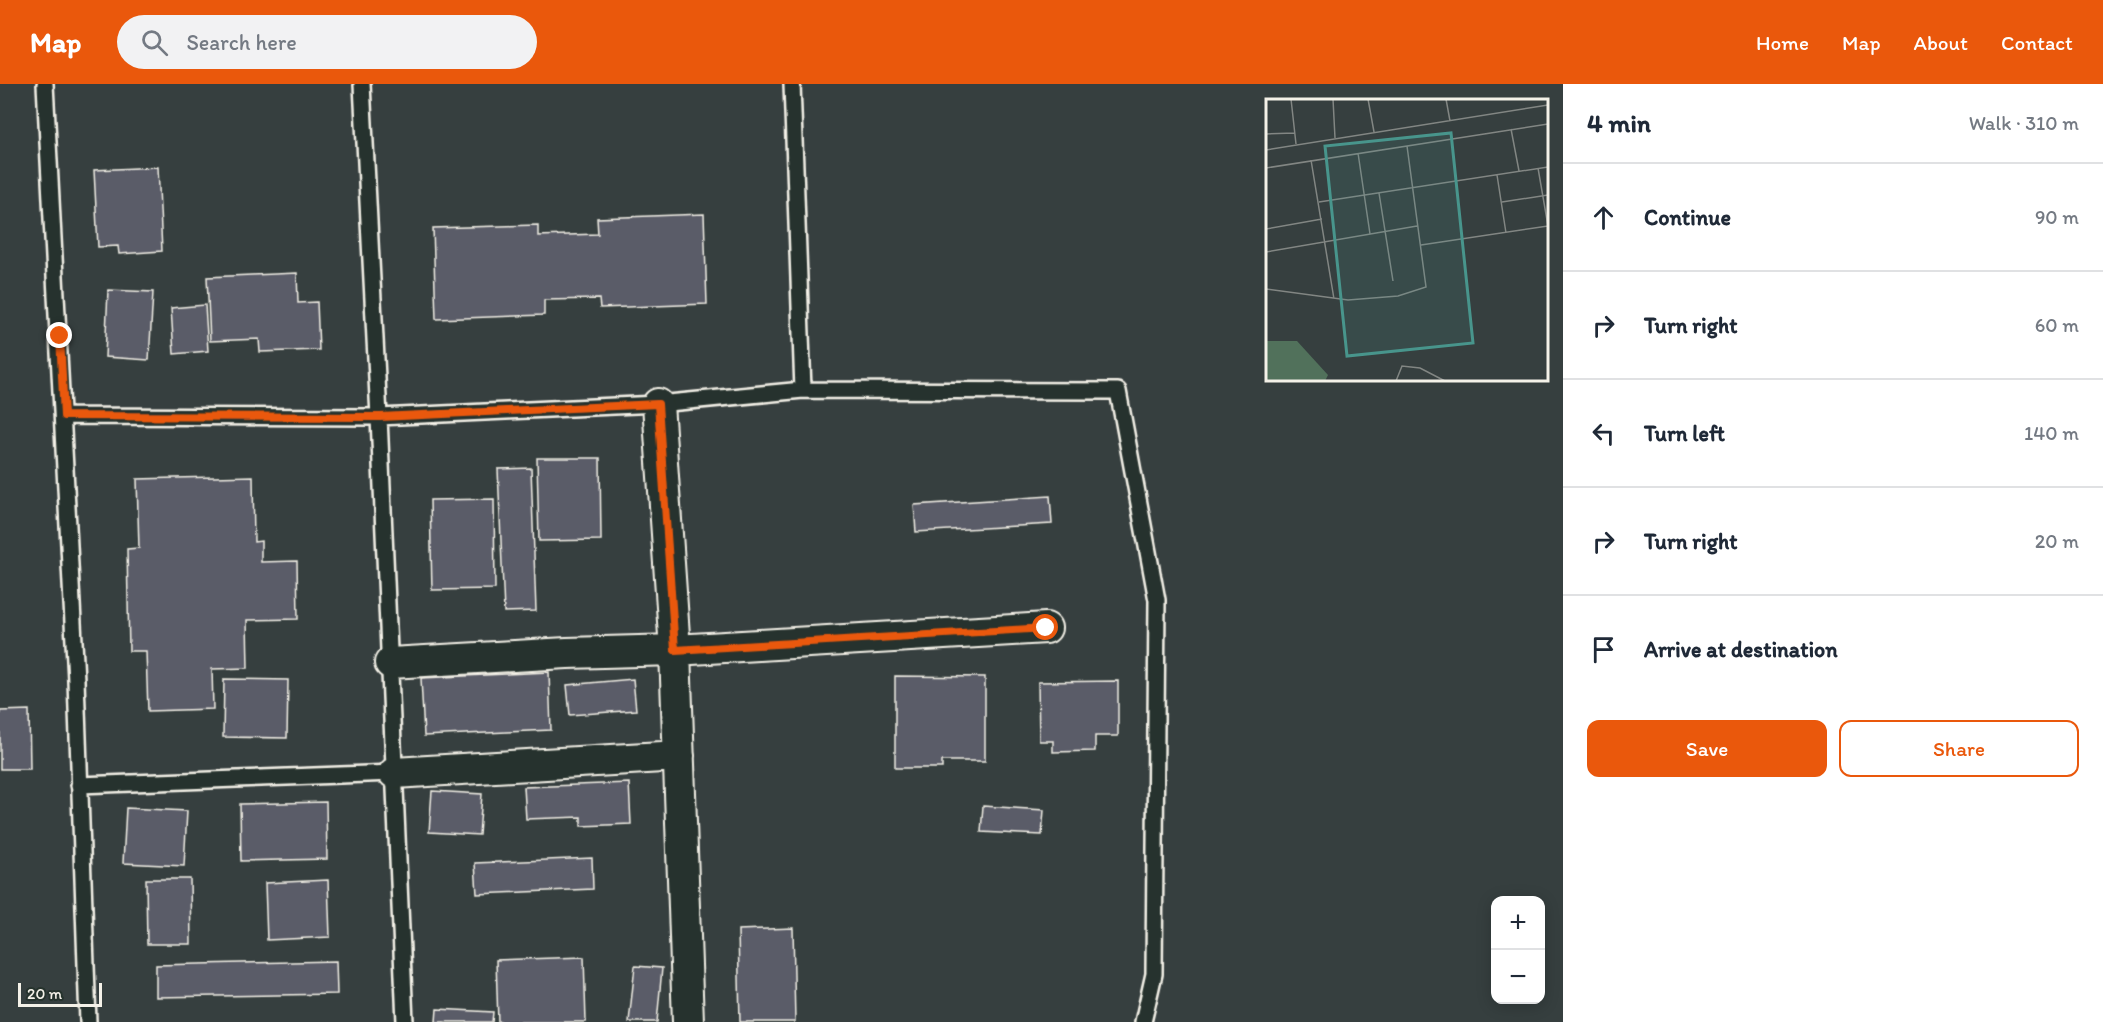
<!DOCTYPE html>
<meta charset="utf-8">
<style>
body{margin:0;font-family:Itim,sans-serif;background:#f2f2f3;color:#1f2937}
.controls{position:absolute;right:18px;bottom:18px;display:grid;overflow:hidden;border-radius:12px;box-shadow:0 3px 15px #0003}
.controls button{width:54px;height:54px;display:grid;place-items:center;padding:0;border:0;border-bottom:2px solid #e0e1e3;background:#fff;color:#1f2937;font:30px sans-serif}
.scale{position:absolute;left:18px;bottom:15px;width:84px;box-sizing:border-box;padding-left:6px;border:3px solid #f4f1e8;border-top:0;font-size:16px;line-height:21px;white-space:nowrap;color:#f4f1e8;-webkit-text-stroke:4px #26332d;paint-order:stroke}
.stop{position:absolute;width:18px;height:18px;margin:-14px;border:4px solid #ea580c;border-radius:50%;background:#fff}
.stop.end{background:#ea580c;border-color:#fff;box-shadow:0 2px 6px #0008}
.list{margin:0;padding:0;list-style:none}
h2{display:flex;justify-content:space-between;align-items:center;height:78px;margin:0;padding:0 24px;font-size:26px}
h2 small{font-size:20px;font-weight:400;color:#747a83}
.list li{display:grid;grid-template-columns:39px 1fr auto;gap:18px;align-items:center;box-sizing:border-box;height:108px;padding:0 24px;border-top:2px solid #e0e1e3}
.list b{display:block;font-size:22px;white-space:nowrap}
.list em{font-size:20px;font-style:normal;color:#747a83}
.actions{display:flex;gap:12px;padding:18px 24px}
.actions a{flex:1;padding:14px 0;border:2px solid #ea580c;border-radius:12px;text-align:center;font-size:21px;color:#ea580c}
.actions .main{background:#ea580c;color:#fff}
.icon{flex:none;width:33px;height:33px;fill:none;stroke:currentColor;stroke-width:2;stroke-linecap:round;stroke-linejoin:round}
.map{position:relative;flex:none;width:1563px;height:938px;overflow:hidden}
header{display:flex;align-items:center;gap:36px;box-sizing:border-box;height:84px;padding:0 30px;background:#ea580c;color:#fff}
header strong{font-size:28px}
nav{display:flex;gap:33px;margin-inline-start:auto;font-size:21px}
.search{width:420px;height:54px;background:#f2f2f3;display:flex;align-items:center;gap:15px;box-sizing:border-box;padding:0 21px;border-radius:33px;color:#747a83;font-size:22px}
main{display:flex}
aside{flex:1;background:#fff}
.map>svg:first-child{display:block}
</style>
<header>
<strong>Map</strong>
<div class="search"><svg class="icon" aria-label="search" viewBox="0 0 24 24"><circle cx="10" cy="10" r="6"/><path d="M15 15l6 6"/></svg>Search here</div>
<nav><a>Home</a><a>Map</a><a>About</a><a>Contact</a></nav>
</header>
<main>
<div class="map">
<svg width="1563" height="938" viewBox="0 0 1563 938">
<rect width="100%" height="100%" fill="#363f3f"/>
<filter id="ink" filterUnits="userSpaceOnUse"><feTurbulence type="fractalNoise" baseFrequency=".0167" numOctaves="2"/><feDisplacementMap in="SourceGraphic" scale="12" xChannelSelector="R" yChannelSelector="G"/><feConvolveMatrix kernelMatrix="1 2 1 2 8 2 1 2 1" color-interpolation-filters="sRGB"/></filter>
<g filter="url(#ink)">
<path fill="#5a5c68" stroke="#f4f1e8" stroke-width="1.5" d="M158 83 162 167 119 170 118 162 98 163 94 86Z
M704 130 707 220 600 224 599 215 544 216V231L436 235 433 144 538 141V152L598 150 597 134Z
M297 189 298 219 317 218 319 266 260 268 259 255 210 257 207 193Z
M108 206 153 208 149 276 105 273Z
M205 221 208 267 174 270 171 224Z
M537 374H600L601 456 539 457Z
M531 384 536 527 504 528 498 385Z
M253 392 254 458 261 457V478L297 477 298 535 247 536 248 584 212 585 213 625 148 627 146 567H129L127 465 139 464 137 395Z
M1050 412 1052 440 916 448 914 421Z
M494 415 495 505 432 506 430 416Z
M549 588 551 646 424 652 421 594Z
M895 592 985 593V677H942V684H895Z
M224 595 288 596 287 654 223 653Z
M633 595 636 626 570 631 567 601Z
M1118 597V652H1095V667L1053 668V657H1039L1038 598Z
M29 626 30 685H0V627Z
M629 699 631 740 581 742V733L526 735 524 703Z
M432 707 482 710 479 751 429 748Z
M326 718 327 775 241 777 240 720Z
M983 722 1044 726 1042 751 981 748Z
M126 724 187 727 184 782 123 779Z
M592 774 593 805 477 810 475 779Z
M146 795H190L191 860H147Z
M328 796 330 853 267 856 265 799Z
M793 844 795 938H740L738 846Z
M584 873 586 938H498L496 876Z
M336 877 337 910 156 913V881Z
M635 882 662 884 657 938H629Z
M437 925 493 928 492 938H436Z"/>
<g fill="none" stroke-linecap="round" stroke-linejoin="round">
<g stroke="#f4f1e8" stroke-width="20">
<path id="service" d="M45 0 76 596 88 938
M362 0 379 333 405 938
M792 0 803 306
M64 332 379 333 658 320 803 306 1118 307 1157 516 1154 890 1143 938
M79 701 394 689"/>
</g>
<g stroke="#f4f1e8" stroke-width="34">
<path id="minor" d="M658 320 675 566 688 938
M390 579 567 569 675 566 1046 544
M394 689 679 672"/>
</g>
<use href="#service" stroke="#26332d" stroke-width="15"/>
<use href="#minor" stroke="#26332d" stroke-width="30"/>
</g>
</g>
<g fill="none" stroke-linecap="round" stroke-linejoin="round" filter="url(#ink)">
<path stroke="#ea580c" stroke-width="8" d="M60 252 64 332 380 333 658 320 675 566 1046 544"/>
</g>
<g transform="translate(1266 15)">
<rect width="282" height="282" fill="#363f3f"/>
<path d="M0 242H31L62 276 59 282H0Z" fill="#51715b"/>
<path fill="none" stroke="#828683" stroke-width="1.5" d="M25 0 30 45M67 0 69 39M102 0 108 33M180 0 184 22M245 30 253 72M0 35 29 34M0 51 282 6M92 54 104 135M45 61 68 200M0 69 282 25M272 69 282 127M231 76 240 134M113 94 127 182M53 103 282 68M236 103 282 96M0 130 56 120M155 146 282 127M0 153 151 127M0 190 82 201 132 197 160 188 141 47M130 282 136 267 154 269 179 282"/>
<path fill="#48958c" fill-opacity="0.15" stroke="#48958c" stroke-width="3" d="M185 34 207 244 81 257 59 47Z"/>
<rect width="282" height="282" fill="none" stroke="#f4f1e8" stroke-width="3"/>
</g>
</svg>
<div class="controls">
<button>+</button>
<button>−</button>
</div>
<div class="scale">20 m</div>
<div class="stop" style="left:1046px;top:544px"></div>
<div class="stop end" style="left:60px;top:252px"></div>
</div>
<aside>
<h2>4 min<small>Walk · 310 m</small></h2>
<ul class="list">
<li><svg class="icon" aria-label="ahead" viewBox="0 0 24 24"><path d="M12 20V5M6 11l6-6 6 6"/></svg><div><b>Continue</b></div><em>90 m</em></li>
<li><svg class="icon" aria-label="right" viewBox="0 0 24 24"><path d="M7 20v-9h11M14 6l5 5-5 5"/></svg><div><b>Turn right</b></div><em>60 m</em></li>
<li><svg class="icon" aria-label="left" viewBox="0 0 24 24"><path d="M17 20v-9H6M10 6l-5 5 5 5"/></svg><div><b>Turn left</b></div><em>140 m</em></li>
<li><svg class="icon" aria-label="right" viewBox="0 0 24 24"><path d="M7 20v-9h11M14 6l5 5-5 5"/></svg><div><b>Turn right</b></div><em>20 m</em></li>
<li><svg class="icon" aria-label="arrive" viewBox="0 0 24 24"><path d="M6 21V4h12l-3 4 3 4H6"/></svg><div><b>Arrive at destination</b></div></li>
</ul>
<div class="actions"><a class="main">Save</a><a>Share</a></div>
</aside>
</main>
